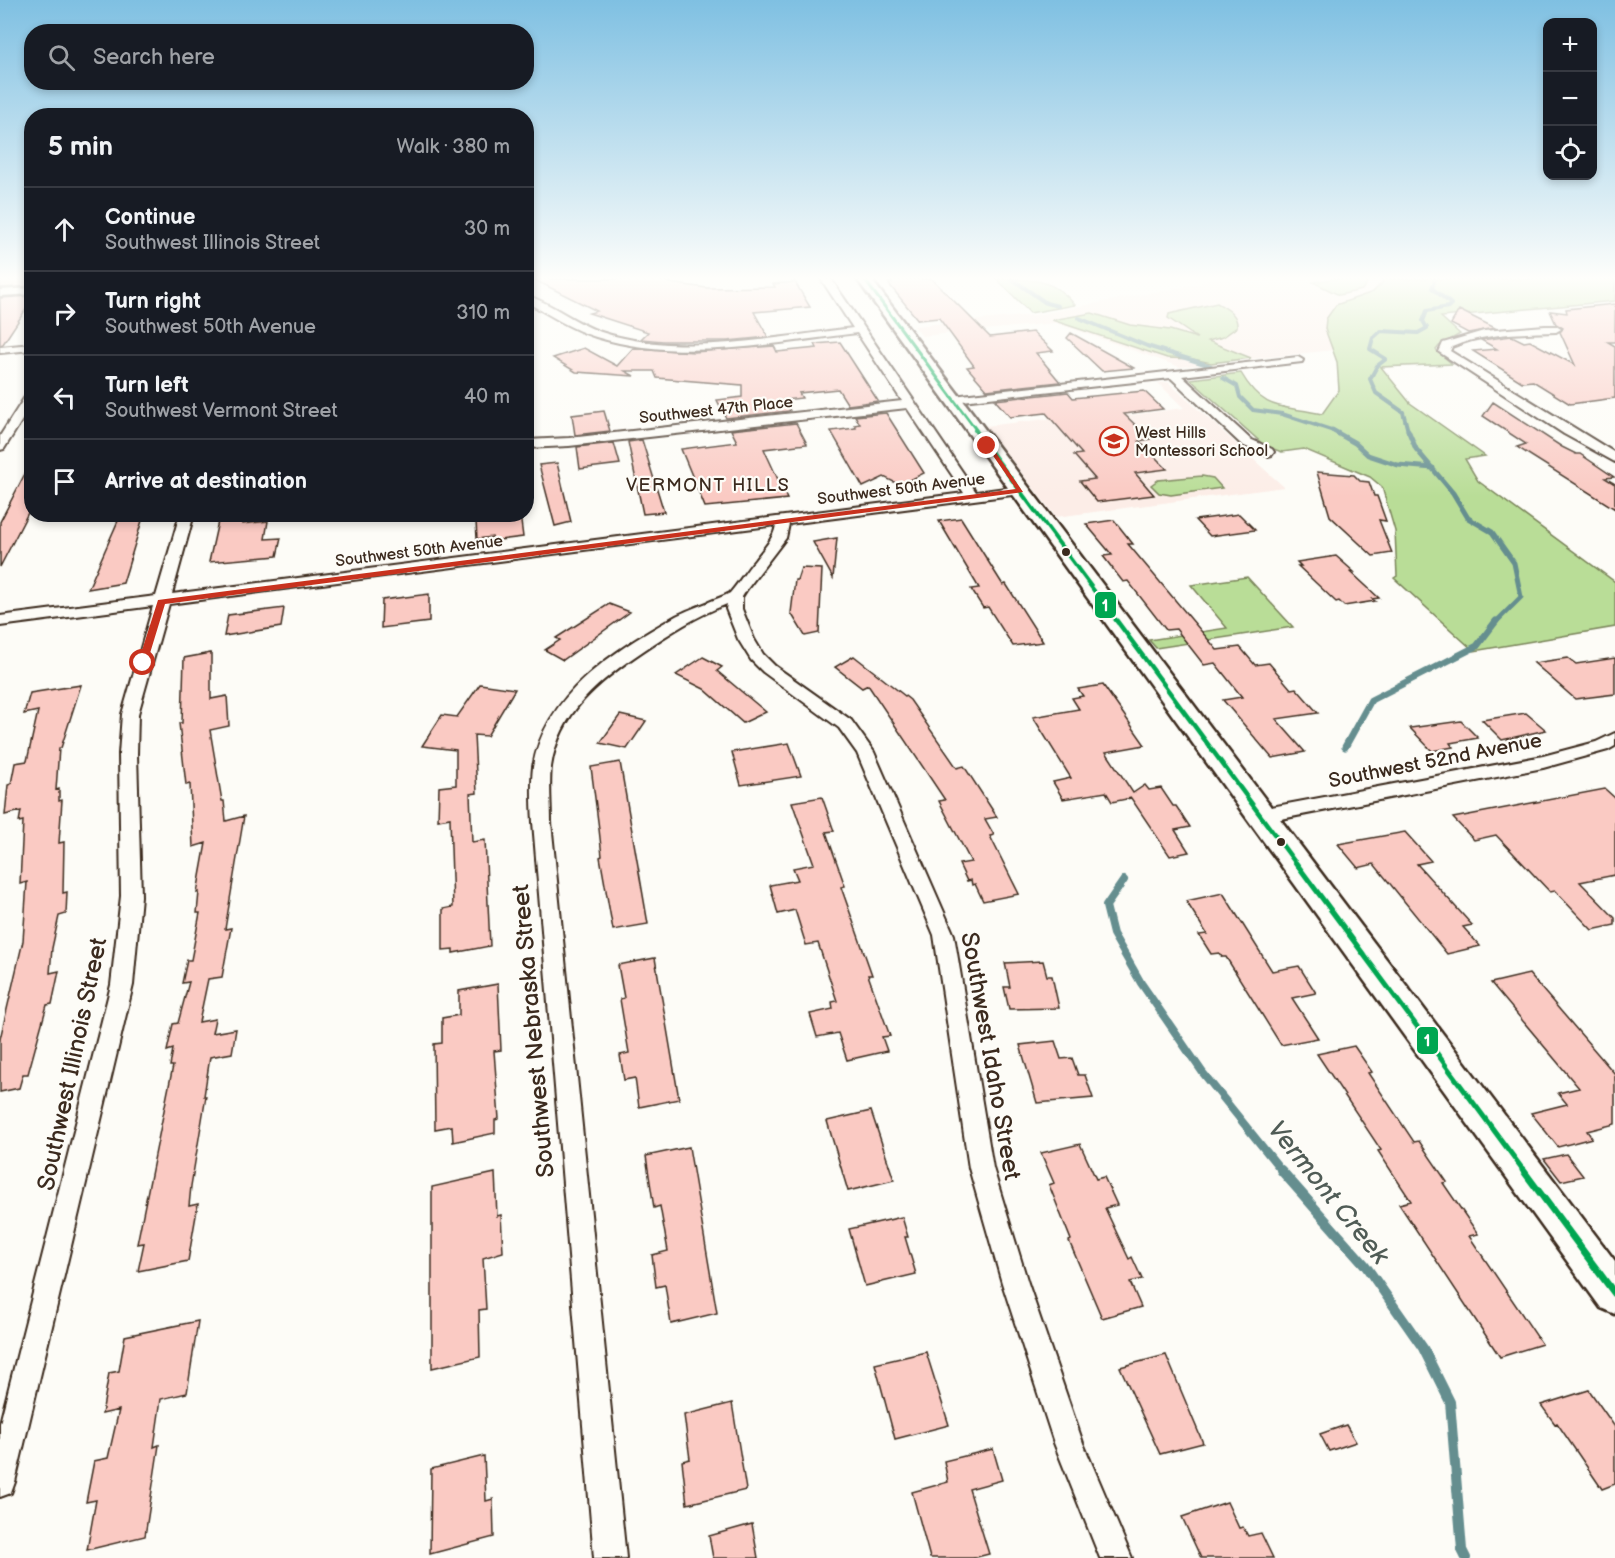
<!DOCTYPE html>
<meta charset="utf-8">
<style>
body{margin:0;font-family:"Balsamiq Sans",sans-serif;background:#242831;color:#f1f3f6}
.controls{position:absolute;right:18px;top:18px;display:grid;overflow:hidden;border-radius:12px;box-shadow:0 3px 9px #0003}
.controls button{width:54px;height:54px;display:grid;place-items:center;padding:0;border:0;border-bottom:2px solid #363941;background:#171b24;color:#f1f3f6;font:30px sans-serif}
.stop{position:absolute;width:18px;height:18px;margin:-14px;border:4px solid #c8321e;border-radius:50%;background:#fff}
.stop.end{background:#c8321e;border-color:#fff;box-shadow:0 2px 6px #0008}
.list{margin:0;padding:0;list-style:none}
h2{display:flex;justify-content:space-between;align-items:center;height:78px;margin:0;padding:0 24px;font-size:26px}
h2 small{font-size:20px;font-weight:400;color:#9ea1a6}
.list li{display:grid;grid-template-columns:39px 1fr auto;gap:18px;align-items:center;box-sizing:border-box;height:84px;padding:0 24px;border-top:2px solid #363941}
.list b{display:block;font-size:22px;white-space:nowrap}
.list p{margin:0;font-size:20px;white-space:nowrap;color:#9ea1a6}
.list em{font-size:20px;font-style:normal;color:#9ea1a6}
.icon{flex:none;width:33px;height:33px;fill:none;stroke:currentColor;stroke-width:2;stroke-linecap:round;stroke-linejoin:round}
.map{position:relative;flex:none;width:1615px;height:1558px;overflow:hidden}
.search{position:absolute;background:#171b24;box-shadow:0 3px 9px #0003;left:24px;top:24px;width:510px;height:66px;display:flex;align-items:center;gap:15px;box-sizing:border-box;padding:0 21px;border-radius:24px;color:#9ea1a6;font-size:22px}
.panel{position:absolute;background:#171b24;box-shadow:0 3px 9px #0003;left:24px;top:108px;width:510px;height:414px;border-radius:24px}
.map>svg:first-child{display:block}
</style>
<div class="map">
<svg width="1615" height="1558" viewBox="0 0 1615 1558">
<rect width="100%" height="100%" fill="#fdfcf7"/>
<filter id="ink" filterUnits="userSpaceOnUse"><feTurbulence type="fractalNoise" baseFrequency=".0167" numOctaves="2"/><feDisplacementMap in="SourceGraphic" scale="12" xChannelSelector="R" yChannelSelector="G"/><feConvolveMatrix kernelMatrix="1 2 1 2 8 2 1 2 1" color-interpolation-filters="sRGB"/></filter>
<g filter="url(#ink)">
<path fill="#fcede7" d="M1209 279H1439L1388 344 1180 367 1056 323 922 336 914 326 1034 315 1202 283Z
M1168 382 1284 487 1056 517 985 426 1126 410 1131 415 1184 408 1158 383Z"/>
<path fill="#b9dd97" stroke="#7a845a" stroke-width="1.5" d="M997 279C1029 279 1053 277 1075 305L1030 313Z
M1331 279H1363L1368 281 1362 290 1339 295 1313 282Z
M1382 279H1615V301L1441 317 1460 334 1439 346 1436 350 1452 364 1381 367 1410 403 1485 456 1465 459 1478 481 1615 582V627L1474 651 1394 578 1397 576 1395 531 1382 487 1370 477 1304 449 1282 452 1265 446 1190 379 1241 373C1264 413 1283 405 1322 414L1339 390 1337 362 1325 329 1326 319 1336 305 1373 292 1383 282Z
M1217 303C1227 309 1238 314 1237 327L1223 337 1208 341 1251 358 1211 363 1193 359 1167 358 1052 320 1092 313 1130 325 1170 330 1197 338 1168 318 1169 314Z
M1202 476 1213 478 1222 488 1171 495 1159 493 1151 485 1158 480Z
M1247 577 1293 627 1156 648 1149 640 1227 628 1191 585Z"/>
<g fill="none" stroke-linecap="round" stroke-linejoin="round">
<path stroke="#658e8f" stroke-width="4" d="M1012 279 1046 303 1058 306
M1079 318 1147 346 1211 366
M1223 378 1237 386 1240 397 1253 410 1282 414 1334 431
M1408 431 1403 412 1376 393 1370 379 1377 366 1386 359 1370 349 1373 338 1381 331 1418 333 1427 328 1423 321 1427 311 1448 307 1451 304 1432 288 1435 279"/>
<path stroke="#658e8f" stroke-width="5" d="M1332 430 1355 443 1368 455 1398 465 1433 468
M1408 430 1416 449 1453 493 1468 518 1492 532 1514 563 1521 597 1495 623"/>
<path stroke="#658e8f" stroke-width="7" d="M1345 747 1371 700 1477 646 1496 621"/>
<path stroke="#658e8f" stroke-width="8" d="M1124 880 1106 906 1113 934 1141 983 1203 1073 1282 1171"/>
<path stroke="#658e8f" stroke-width="10" d="M1281 1170 1365 1265 1423 1348 1450 1402 1462 1550 1466 1558"/>
</g>
<path fill="#facac3" stroke="#3b2a1e" stroke-width="1.5" d="M0 279H32V286L0 288Z
M533 279H660L670 283 707 288 775 287 773 284 795 282 810 307 754 312 768 337 727 341H663L641 339 648 332 589 313 597 311Z
M889 279H932L990 337 1033 332 1053 351 1036 353 1060 382 987 390 967 367 974 366 939 318 918 320 888 283H892Z
M32 296V300L3 344 0 345V298Z
M1615 304V342H1608L1615 346V398L1570 404 1533 381 1522 382 1473 351 1497 349 1481 340 1512 336 1524 342 1530 341 1575 365 1560 332 1563 328 1556 324 1550 311 1567 313 1566 309Z
M1459 310 1495 328 1468 333 1451 324Z
M1071 333 1134 368 1102 371 1067 338Z
M840 342 878 401 848 405 838 389 799 393 802 398 784 400 790 411 726 418 717 400 742 397V385L657 378 654 371H625L634 376 576 372 553 358 584 348 617 366 633 348 694 352 774 346 777 352 817 348 815 344Z
M1144 391 1163 409 1124 414 1150 439 1139 441 1167 469 1135 473 1154 495 1097 502 1080 481 1095 479 1074 455 1082 454 1046 413 1010 417 995 400 1068 392 1073 398Z
M1493 402 1562 447 1576 454H1580L1614 477 1605 478 1615 484V509L1517 447 1526 444 1483 416Z
M604 411 610 431 575 435 572 415Z
M886 413 924 473 900 485 884 477 863 487 831 431 856 428 854 425 860 424 855 416Z
M796 423 807 444 764 449 787 499 705 507 681 449 737 442 731 430Z
M642 440 664 512 643 514 628 442Z
M614 443 620 464 580 469 577 447Z
M32 460V505L0 567V522Z
M557 463 571 522 555 526 539 465Z
M1317 472 1354 475 1360 481 1369 482 1374 496H1377L1386 521 1379 520 1392 553 1373 556 1330 516Z
M121 514H144L123 583 88 589Z
M245 514 243 524 268 521 265 539 281 538 277 556 209 562 219 517Z
M503 514H520L523 537 492 541V537L477 539 476 521 484 520V517Z
M1239 514 1255 530 1210 536 1195 520Z
M961 518 1003 585 1006 584 1043 642 1013 646 988 607 983 608 971 589 979 588 939 521Z
M1114 520 1133 544H1128L1217 650 1240 647 1255 665 1269 663 1291 689 1296 688 1318 713 1276 719 1305 752 1272 758 1223 700 1242 697 1215 663 1204 665 1176 629 1166 630 1128 581 1123 582 1103 556 1112 555 1086 524Z
M837 538 833 578 813 542Z
M1336 556 1354 572H1351L1379 598 1372 599 1375 601 1344 606 1339 601 1336 602 1298 566H1301L1297 562Z
M801 568 822 569 819 633 805 636 791 613 795 580H797Z
M429 594V622L381 628 382 600Z
M609 604 630 612 563 660 545 650 560 640 556 638Z
M284 608 281 627 224 636 228 615Z
M211 653V699L227 696 229 726 210 730 222 801H224L226 821 244 816 225 929 231 928 222 977 208 979 199 1022 215 1019 212 1033 236 1029 232 1053 210 1057 204 1096H206L191 1186 189 1206 198 1204 188 1261 138 1271 144 1243 137 1244 173 1066H170L173 1049 167 1051 173 1024 178 1023 189 982 182 983 187 960H191L200 913H197L199 892 197 893 206 843 193 847 190 784 186 785 179 723H182L184 658Z
M854 656 910 700 957 768 964 766 997 817 985 819 994 835 990 836 1019 894 983 901 975 884 972 885 971 880 967 881 959 864 971 862 939 801 945 800 868 685 862 688 835 667Z
M703 657 722 667 717 671 766 712 743 723 704 689 676 675Z
M1568 658 1576 664 1615 658V694L1575 699 1534 663Z
M480 684 515 689 487 736 474 735 477 793 470 794 472 842 485 840 490 946 453 953V949L443 950V909L453 907 450 818 438 820 439 787 456 785V750L422 746 442 715 457 717Z
M81 685 61 748H59L56 790 59 789V801L62 800 59 843 64 842 63 893 67 892 66 914 59 916 52 948 50 973 59 971 52 1004 47 1005 28 1074H23L19 1088 0 1092V1039L23 941 27 882 20 884 23 821 19 822 21 811 5 815 8 785 11 784 15 763 27 761 38 711 24 714 30 693Z
M1103 685 1145 745 1106 752 1133 793 1145 785 1149 790 1161 788 1173 806H1176L1190 827 1175 830 1189 852 1170 856 1131 798 1112 802 1106 792 1063 799 1053 782 1071 778 1033 717 1079 709 1072 698 1083 696 1078 689Z
M1526 713 1546 730 1502 740 1482 720Z
M620 715 646 721 627 749 600 743Z
M1461 721 1478 738 1450 743 1453 747 1432 751 1410 728Z
M789 743 801 776 741 785 732 752Z
M620 762 648 924 613 930 600 857 602 856 599 829 591 767Z
M1605 789 1615 798V875L1580 882 1615 918V925L1592 930 1555 891 1550 892 1496 835 1474 840 1453 818Z
M822 797 834 831 826 832 845 886 841 887 872 975H868L890 1036 882 1037 887 1051 847 1060 838 1033 817 1037 810 1014 833 1009 832 1002 837 1001 818 943 806 945 795 910 778 914 770 885 798 880 793 868 814 864 792 802Z
M1405 832 1431 861 1417 864 1472 925 1463 927 1480 946 1447 954 1374 864 1358 868 1338 844Z
M1223 893 1272 971 1299 966 1316 993 1292 998 1318 1038 1281 1045 1226 957H1222L1219 953 1211 954 1199 935 1207 934 1186 901Z
M655 958 679 1099 639 1107 635 1078 624 1080 620 1055 629 1053 620 999 624 998 618 965Z
M1043 961 1047 976H1052L1059 1008 1009 1009 1004 987H1010L1005 963Z
M1529 974 1615 1074V1124L1587 1131 1592 1138 1558 1147 1531 1113 1567 1104 1558 1093 1579 1088 1491 983Z
M498 984 501 1050 494 1051 499 1119 495 1120V1133L453 1142 452 1126 435 1129 434 1044 442 1043V1018L459 1015V991Z
M1055 1041 1061 1059 1072 1058 1078 1075H1085L1093 1098 1037 1103 1020 1045Z
M1354 1046 1372 1072 1368 1073 1414 1142 1419 1141 1447 1182 1443 1183 1478 1234 1469 1236 1542 1344 1500 1357 1399 1204 1411 1201 1378 1151 1381 1150 1317 1054Z
M871 1111 894 1180 848 1191 827 1121Z
M1080 1144 1096 1179 1104 1177 1117 1205 1105 1208 1129 1259 1132 1257 1142 1279 1130 1282 1141 1307 1102 1318 1069 1241 1071 1240 1049 1185 1054 1183 1041 1153Z
M689 1147 717 1313 671 1324 665 1285 656 1287 652 1255 668 1251 660 1206 654 1208 646 1156Z
M1566 1154 1583 1176 1561 1181 1544 1159Z
M495 1173 497 1216 501 1215 503 1252 483 1258 486 1309 479 1310 480 1357 432 1368V1187Z
M902 1217 908 1237H905L916 1274 865 1286 849 1229Z
M198 1321 187 1393 161 1399 154 1447 159 1445 145 1536 87 1550 96 1500 86 1502 94 1461 108 1458 119 1410 102 1414 109 1373 119 1371 125 1336Z
M926 1352 949 1425 895 1439 875 1364Z
M1166 1355 1203 1443 1160 1454 1120 1367Z
M1589 1390 1615 1427V1484L1602 1489 1557 1423 1555 1424 1541 1405Z
M732 1403 746 1490 687 1504 682 1461 690 1459 684 1415Z
M1346 1425 1356 1442 1329 1451 1320 1434Z
M993 1449 1002 1480 969 1489 989 1554 973 1558H930L912 1492 948 1482 944 1461Z
M484 1456 486 1501 493 1499 494 1537 430 1554 431 1469Z
M1227 1502 1239 1528 1243 1527 1248 1536 1261 1533 1273 1558H1201L1182 1517Z
M752 1524 758 1558H713L709 1536Z"/>
<g fill="none" stroke-linecap="round" stroke-linejoin="round">
<g stroke="#3b2a1e" stroke-width="4">
<path id="street" d="M821 279H831L976 492 1020 486 1027 490 1020 494 789 524 786 538 747 589 742 597V609L754 639 763 654 775 666 851 720 874 752 954 935 993 1168 1028 1283 1083 1443 1132 1558H1100L1054 1443 1002 1283 969 1168 934 935 857 753 839 728 763 672 751 660 738 639 726 609 727 604C696 616 670 633 643 651 600 680 559 712 551 767 549 785 551 804 551 822L626 1558H594L533 822C532 804 531 785 533 767 545 693 616 650 676 616 685 611 728 595 730 593 739 583 746 570 755 560 763 549 774 539 776 525L169 604 138 714 137 754 141 896 133 985 15 1482 11 1493 0 1497V1423L111 985 121 896 119 754 122 714 153 606 0 626V616L156 596 180 514H194L172 594 964 493 907 408 569 446 526 448V440L569 438 902 401 857 333C772 343 681 363 596 337 572 330 549 314 526 302V295C553 304 575 323 601 332 681 358 773 337 853 328Z
M32 288V294L0 296V290Z
M1545 326H1556L1561 329 1556 332C1521 333 1484 333 1452 347L1450 351 1615 453V462L1564 434 1439 352 1443 343 1484 331Z
M32 344V350L0 353V347Z
M1298 357 1303 360 1302 362 1182 376 1250 439 1272 449 1274 452 1272 455 1268 456 1242 445 1171 378 953 402 947 399 953 396Z
M32 391V404L4 449 0 450V436L28 392Z
M1615 733V746L1608 750 1543 768 1261 823 1254 821 1252 816 1254 811 1261 809 1543 756 1596 742Z"/>
</g>
<g stroke="#3b2a1e" stroke-width="5">
<path id="secondary" d="M857 279H871L1615 1261V1314L1601 1308Z"/>
</g>
<use href="#street" fill="#fdfcf7" fill-rule="evenodd"/>
<use href="#secondary" fill="#fdfcf7" fill-rule="evenodd"/>
<g stroke="#fdfcf7" stroke-width="6">
<path id="bus-1-far4" d="M864 279 977 431"/>
</g>
<g stroke="#fdfcf7" stroke-width="8">
<path id="bus-1-far3" d="M975 430 1118 623"/>
</g>
<g stroke="#fdfcf7" stroke-width="9">
<path id="bus-1-far2" d="M1117 621 1297 865"/>
</g>
<g stroke="#fdfcf7" stroke-width="10">
<path id="bus-1-far1" d="M1296 863 1524 1171"/>
</g>
<g stroke="#fdfcf7" stroke-width="11">
<path id="bus-1" d="M1523 1170 1615 1294"/>
</g>
<use href="#bus-1-far4" stroke="#00a651" stroke-width="3"/>
<use href="#bus-1-far3" stroke="#00a651" stroke-width="4"/>
<use href="#bus-1-far2" stroke="#00a651" stroke-width="4.5"/>
<use href="#bus-1-far1" stroke="#00a651" stroke-width="5"/>
<use href="#bus-1" stroke="#00a651" stroke-width="7"/>
</g>
</g>
<linearGradient id="sky" x2="0" y2="1"><stop stop-color="#7fc0e2"/><stop offset="0.56" stop-color="#fefefb"/><stop offset="1" stop-color="#fefefb" stop-opacity="0"/></linearGradient>
<rect width="1615" height="497" fill="url(#sky)"/>
<path fill="#c8321e" d="M985 444H990L1023 492 165 604 147 663 143 665 138 663 158 600 1016 489Z"/>
<defs>
<g id="school-ring" transform="scale(1.5)"><circle r="9.5" fill="#fdfcf7" stroke="#c8321e" stroke-width="1.5"/><path d="M0-5L7-2L0 1L-7-2ZM-4 1L0 2.5L4 1V4Q0 6-4 4Z" fill="#c8321e"/></g>
</defs>
<g fill-rule="evenodd">
<use href="#school-ring" x="1114" y="441"/>
</g>
<g fill="#3b2a1e" stroke="#fdfcf7" stroke-width="2">
<circle cx="1066" cy="552" r="5"/>
<circle cx="1281" cy="842" r="5"/>
</g>
<g text-anchor="middle" stroke-width="4.5" stroke-linejoin="round" paint-order="stroke">
<g font-size="16" fill="#3b2a1e" stroke="#fdfcf7">
<text transform="translate(716 409) rotate(-6)" y="6">Southwest 47th Place</text>
<text transform="translate(901 488) rotate(-7)" y="6">Southwest 50th Avenue</text>
<text transform="translate(419 550) rotate(-7)" y="6">Southwest 50th Avenue</text>
</g>
<g font-size="16" fill="#3b2a1e" stroke="#fdfcf7" text-anchor="start">
<text x="1135" y="438">West Hills<tspan x="1135" dy="18">Montessori School</tspan></text>
</g>
<g font-size="18" letter-spacing="1.5" fill="#3b2a1e" stroke="#fdfcf7">
<text x="708" y="491">VERMONT HILLS</text>
</g>
<g font-size="20" fill="#3b2a1e" stroke="#fdfcf7">
<text transform="translate(1435 760) rotate(-11)" y="7">Southwest 52nd Avenue</text>
</g>
<g font-size="24" fill="#3b2a1e" stroke="#fdfcf7">
<text transform="translate(533 1031) rotate(-95)" y="8">Southwest Nebraska Street</text>
<text transform="translate(991 1056) rotate(80)" y="8">Southwest Idaho Street</text>
<text transform="translate(72 1064) rotate(-78)" y="8">Southwest Illinois Street</text>
</g>
<g font-size="26" font-style="italic" fill="#505c56" stroke="#fdfcf7">
<text transform="translate(1329 1192) rotate(51)" y="9">Vermont Creek</text>
</g>
</g>
<g stroke="#fdfcf7" stroke-width="2">
<rect x="1094" y="591" width="23" height="28" rx="6" fill="#00a651"/>
<rect x="1416" y="1026" width="23" height="29" rx="6" fill="#00a651"/>
</g>
<g font-size="16" text-anchor="middle" font-weight="bold" fill="#fff">
<text x="1105" y="611">1</text>
<text x="1427" y="1046">1</text>
</g>
</svg>
<div class="controls">
<button>+</button>
<button>−</button>
<button><svg class="icon" aria-label="locate" viewBox="0 0 24 24"><circle cx="12" cy="12" r="6"/><path d="M12 2v4M12 18v4M2 12h4M18 12h4"/></svg></button>
</div>
<div class="stop" style="left:143px;top:663px"></div>
<div class="stop end" style="left:987px;top:446px"></div>
<div class="search"><svg class="icon" aria-label="search" viewBox="0 0 24 24"><circle cx="10" cy="10" r="6"/><path d="M15 15l6 6"/></svg>Search here</div>
<section class="panel">
<h2>5 min<small>Walk · 380 m</small></h2>
<ul class="list">
<li><svg class="icon" aria-label="ahead" viewBox="0 0 24 24"><path d="M12 20V5M6 11l6-6 6 6"/></svg><div><b>Continue</b><p>Southwest Illinois Street</p></div><em>30 m</em></li>
<li><svg class="icon" aria-label="right" viewBox="0 0 24 24"><path d="M7 20v-9h11M14 6l5 5-5 5"/></svg><div><b>Turn right</b><p>Southwest 50th Avenue</p></div><em>310 m</em></li>
<li><svg class="icon" aria-label="left" viewBox="0 0 24 24"><path d="M17 20v-9H6M10 6l-5 5 5 5"/></svg><div><b>Turn left</b><p>Southwest Vermont Street</p></div><em>40 m</em></li>
<li><svg class="icon" aria-label="arrive" viewBox="0 0 24 24"><path d="M6 21V4h12l-3 4 3 4H6"/></svg><div><b>Arrive at destination</b></div></li>
</ul>
</section>
</div>
